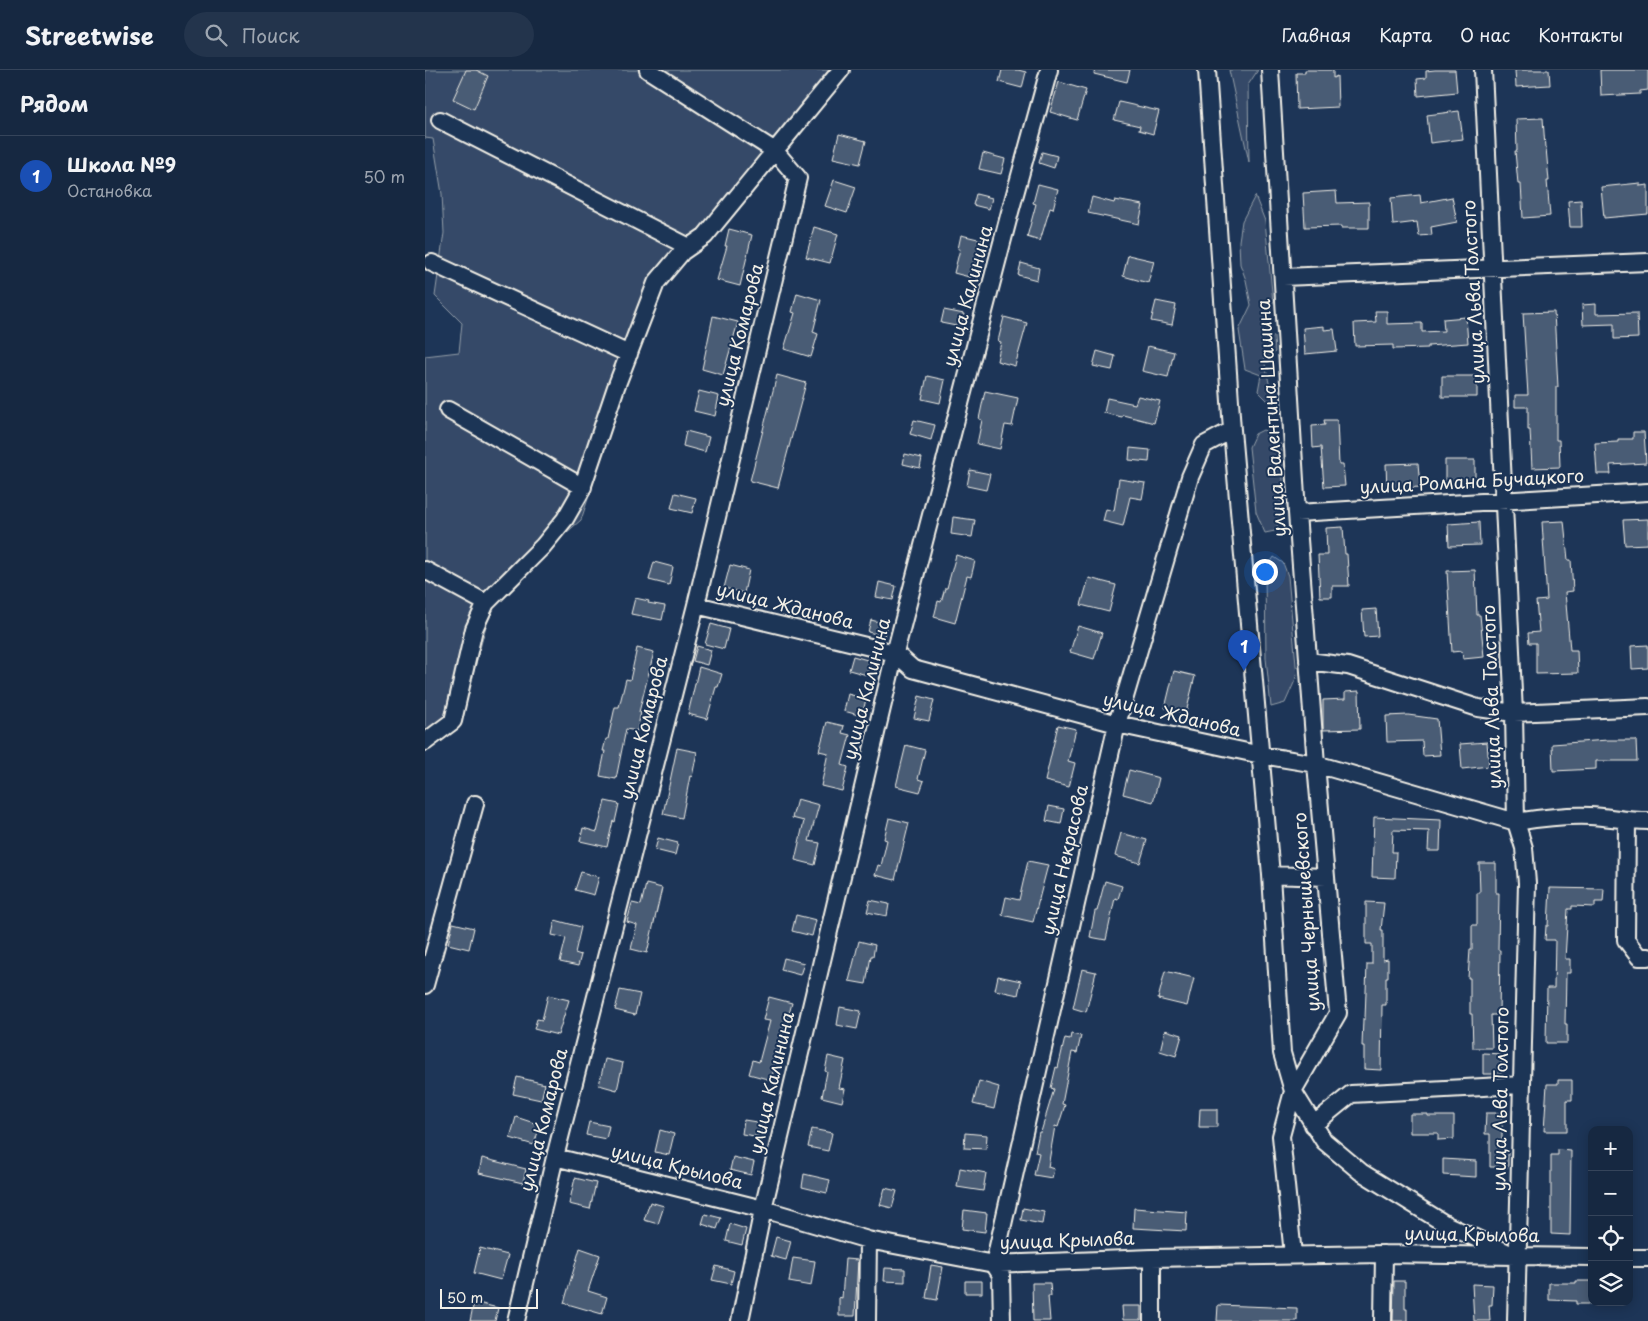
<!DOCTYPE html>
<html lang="ru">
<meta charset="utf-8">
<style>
body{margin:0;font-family:"Playpen Sans",sans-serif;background:#23344c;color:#f1f3f6}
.controls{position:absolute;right:15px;bottom:15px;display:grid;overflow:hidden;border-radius:10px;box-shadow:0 2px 12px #0003}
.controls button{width:45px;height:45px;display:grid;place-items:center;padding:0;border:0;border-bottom:1px solid #35445a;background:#162841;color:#f1f3f6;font:25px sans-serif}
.scale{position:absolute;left:15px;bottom:12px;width:98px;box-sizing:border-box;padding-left:5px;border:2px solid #f4f1e8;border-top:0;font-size:14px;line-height:18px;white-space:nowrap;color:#f4f1e8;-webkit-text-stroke:4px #1d3557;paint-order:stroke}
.you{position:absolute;left:839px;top:501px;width:18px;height:18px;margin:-12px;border:4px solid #fff;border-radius:50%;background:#1a73e8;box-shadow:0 0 0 8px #1a73e833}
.badge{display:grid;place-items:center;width:32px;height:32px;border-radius:50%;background:#ff9aa2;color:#fff;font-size:16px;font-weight:700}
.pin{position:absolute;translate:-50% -41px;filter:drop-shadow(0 1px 2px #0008)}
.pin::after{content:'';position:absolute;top:26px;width:18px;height:15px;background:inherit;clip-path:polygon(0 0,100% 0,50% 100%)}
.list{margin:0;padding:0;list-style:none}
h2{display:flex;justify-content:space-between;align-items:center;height:65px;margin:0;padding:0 20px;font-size:21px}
h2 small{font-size:16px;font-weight:400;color:#9ea6b1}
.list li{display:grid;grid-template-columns:32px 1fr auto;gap:15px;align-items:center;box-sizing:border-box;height:80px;padding:0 20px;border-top:1px solid #35445a}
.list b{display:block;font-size:19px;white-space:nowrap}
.list p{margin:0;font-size:16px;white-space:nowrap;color:#9ea6b1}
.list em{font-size:16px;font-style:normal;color:#9ea6b1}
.icon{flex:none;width:28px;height:28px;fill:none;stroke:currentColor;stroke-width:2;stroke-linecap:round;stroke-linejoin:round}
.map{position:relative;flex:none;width:1223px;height:1251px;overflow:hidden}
header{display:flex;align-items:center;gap:30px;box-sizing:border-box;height:70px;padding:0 25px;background:#162841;border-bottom:1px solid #35445a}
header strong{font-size:24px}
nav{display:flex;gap:28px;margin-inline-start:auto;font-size:18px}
.search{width:350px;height:45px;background:#23344c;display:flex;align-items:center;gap:12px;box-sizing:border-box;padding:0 18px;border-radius:28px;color:#9ea6b1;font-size:19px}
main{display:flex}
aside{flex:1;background:#162841}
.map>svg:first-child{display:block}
</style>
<header>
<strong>Streetwise</strong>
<div class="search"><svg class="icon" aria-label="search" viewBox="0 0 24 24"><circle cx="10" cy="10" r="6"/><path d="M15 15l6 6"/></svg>Поиск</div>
<nav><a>Главная</a><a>Карта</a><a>О нас</a><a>Контакты</a></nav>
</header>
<main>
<aside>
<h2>Рядом<small></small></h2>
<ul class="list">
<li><span class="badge" style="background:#1a4fb4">1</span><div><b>Школа №9</b><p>Остановка</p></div><em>50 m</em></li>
</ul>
</aside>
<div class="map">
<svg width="1223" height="1251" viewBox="0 0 1223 1251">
<rect width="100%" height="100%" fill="#1d3557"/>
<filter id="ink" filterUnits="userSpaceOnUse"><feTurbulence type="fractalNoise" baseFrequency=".02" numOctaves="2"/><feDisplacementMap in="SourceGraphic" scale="10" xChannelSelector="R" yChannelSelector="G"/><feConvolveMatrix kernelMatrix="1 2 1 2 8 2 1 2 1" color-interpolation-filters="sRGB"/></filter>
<g filter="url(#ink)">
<path fill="#354a67" stroke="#949ea8" d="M0 0H416L230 227 156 450 69 526 34 657 0 678V286L34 282 37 253 10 226 19 163 17 124 8 69 0 68Z
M804 0H833L823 15 824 92Z
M830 126 840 151 848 232 839 254V264L849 267 850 282 839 289 849 337 833 321 836 305 820 299 814 260 826 235 821 210 815 194 814 171 817 151Z
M838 360 848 364 856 375 858 410 855 428 858 442 850 461 840 463 831 442 824 377 830 364Z
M849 487 858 493 863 506 872 606 860 633 846 637 841 588 840 501Z"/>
<path fill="#485b74" stroke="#f4f1e8" d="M41 0H51L63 6 49 39 28 29Z
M577 0H593L601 2 597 18 574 12Z
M670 0H705L702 12 669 4Z
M880 0H908V8L912 6 913 37 872 39 871 3H880Z
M1010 0H1030L1032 22 993 26 992 9 1001 8V1Z
M1090 0H1124L1125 15 1091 17Z
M1175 0H1223V20L1215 21V24L1176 26Z
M634 12 661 20 652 50 625 42Z
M694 32 734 41 728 64 714 60 715 56 689 50Z
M1034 41 1038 69 1005 73 1002 45Z
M1118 48 1120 78H1121L1124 111H1122L1125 146 1098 148 1096 114H1093L1090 81H1092L1091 49Z
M414 64 441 71 435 94 408 88Z
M617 82 632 86 629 98 614 93Z
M558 83 580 89 576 104 554 99Z
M409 110 431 117 422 143 400 136Z
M1215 113V116L1223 115V144L1179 148 1176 117Z
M613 114 633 119 628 139 625 138 615 171 602 167 611 134 608 133Z
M911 121 912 133 944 132V158H916V156L880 157 878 123Z
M551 124 567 128 564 139 548 135Z
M995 125 996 133 1027 127 1032 152 1006 157 1007 165 994 166 992 152 968 155 966 128Z
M667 127 689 133 690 130 718 135 714 154 663 143Z
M1156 130 1157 157H1145L1143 131Z
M389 157 413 164 405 193 381 187Z
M304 159 327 165 315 216 292 210 302 176H300Z
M536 165 557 170 548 208 529 203 535 179H533Z
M703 185 729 191 723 213 698 206Z
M596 193 614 198 612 210 593 205Z
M372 223 396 230 388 262 393 264 386 287 359 279 370 243 367 242Z
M731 231 751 235 747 255 726 251Z
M1171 234V244L1212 243 1213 268 1189 269V254L1158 255 1157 235Z
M519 240 539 244 536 257 516 253Z
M950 241H962V254L997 253V262L1019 261 1018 249 1041 247 1043 273 1003 276V278L968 279V275L930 276 929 253 951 252Z
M1129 242 1133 317H1131V370H1134L1135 397 1107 398 1105 360H1103V337H1090V325H1103L1098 243Z
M288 246 313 252 298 305 277 299Z
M579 247 602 253 590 296 572 291 576 272 573 271Z
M899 256V260L909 259 912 281 880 284 878 258Z
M723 276 749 282 743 307 717 301Z
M672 281 690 286 687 300 668 296Z
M352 305 381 313 353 418 325 411Z
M502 306 520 310 515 333 497 329Z
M1017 306H1052V327H1017Z
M274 321 294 326 290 346 269 341Z
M560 321 593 328 587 356 580 355 575 379 552 374 557 350 554 349Z
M713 326 735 331 729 353 698 345 697 347 679 343 682 328 710 334Z
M489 350 510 355 506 370 485 364Z
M899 350H912L914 395H918L920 416 899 417 896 377 888 378 887 356 900 355Z
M261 361 284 367 280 382 258 376Z
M1208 362H1219L1221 393 1185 395 1186 404H1172L1170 373 1193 372V369H1208Z
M705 378 725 380 724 392 704 390Z
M480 384 497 388 495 398 478 394Z
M1020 390H1050V414H1020Z
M993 393 995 417 962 419 961 394Z
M545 400 565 404 561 420 542 416Z
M694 409 720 413 717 429 705 427 698 456 678 451 681 439 689 441Z
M250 423 271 428 267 443 246 438Z
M528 447 550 450 547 467 526 464Z
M1223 449V474L1200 475 1198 450Z
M1139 451 1143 490H1146L1148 521 1140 522 1145 580H1152L1153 603 1111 604V573H1104L1103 563 1114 562 1111 531 1122 530 1117 452Z
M1054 452 1055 475 1024 476 1023 454Z
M918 457 920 484H922L924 516H907V527H895L893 485H902L901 458Z
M531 485 550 491 546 507 542 506 530 553 509 547 513 531 516 532 520 518H522Z
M229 492 248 497 244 515 224 510Z
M305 495 324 500 319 523 299 518Z
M1050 500 1052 545H1055L1059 587 1038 589 1037 581 1027 582 1022 501Z
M664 508 691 515 684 542 656 535Z
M454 512 471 516 468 530 451 527Z
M210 528 224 531 223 533 240 536 237 550 206 544Z
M951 539 953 566 939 567 937 540Z
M446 550 462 554 459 566 443 562Z
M286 554 304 559 299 579 280 574Z
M653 556 677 563 669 589 645 582Z
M1223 575V598L1207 599 1206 576Z
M272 576 286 580 282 595 268 591Z
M212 578 229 582 214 642H216L212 661 201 659 191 709 175 706 180 681H178L181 669H183L190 637H194L201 609 205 610Z
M428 586 446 591 442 605 424 600Z
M274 597 297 604 293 617H291L282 649 263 644Z
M749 601 770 606 761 643 740 638Z
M934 621 935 659 898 660V630L920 629V622Z
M423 624 441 629 437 646 419 641Z
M494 626 509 630 504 651 489 648Z
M983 645 1012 649 1015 685 998 686 997 671 962 672 961 646Z
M402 652 419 656 417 663 425 665 417 695 423 697 417 721 396 716 403 683 394 681Z
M633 655 651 659 643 691 650 693 644 717 620 711Z
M1183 670H1211L1212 691H1171V699L1128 701 1127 674Z
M1062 672 1064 696 1037 699 1035 674Z
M481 675 500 680 493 709 499 711 495 722 471 716Z
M252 678 272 682 267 707 265 706 257 748 238 744Z
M704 700 734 708 728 732 698 724Z
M372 729 394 735 384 771 395 773 390 795 370 790 379 751 367 748Z
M180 731 194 734 190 752 188 751 182 777 155 771 158 758 172 762Z
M624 736 639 739 636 754 621 751Z
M949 747 1016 750 1015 781H1003L1004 761 968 760 967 782H971L970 808 947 807Z
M464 748 484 753 470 810 450 805 453 795 456 796 462 770 459 769Z
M696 763 722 770 715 793 690 786Z
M233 768 253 773 250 785 230 780Z
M603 791 623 795 608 852 577 845 581 827 594 830Z
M1054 793H1071V823H1074L1073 880H1075L1074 945H1066L1067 978H1048L1047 944H1045V908H1043L1045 880H1047V855H1052V823H1055Z
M156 802 174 807 169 825 150 820Z
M680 811 697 816 693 829 690 828 681 870 665 867 670 841H672Z
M221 814 237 818 222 883 206 879 212 855 202 852 207 833 216 835Z
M1125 818 1179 819 1178 832H1170V837L1147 836V839H1143L1140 889H1145V903H1141L1140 954H1142V973H1121L1122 918H1129L1130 870H1120L1121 856H1123Z
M445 830 464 834 462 846 442 842Z
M941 832 959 833 956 860H958V890L963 889V907H961V935H957L956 1000 939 999V976H937L938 949H940L942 894H947V874H941Z
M371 845 391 850 387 866 367 861Z
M130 850 156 857 150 883 156 885 153 896 135 892 141 868 127 865Z
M28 853 49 858 44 879 23 874Z
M434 871 450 875 448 886H446L441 914 424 911Z
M359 888 379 893 375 905 356 900Z
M657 899 671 902 661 942 648 938Z
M740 901 769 908 762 936 733 929Z
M573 906 596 911 593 925 570 920Z
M195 920 215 924 210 945 190 940Z
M123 925 144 930 133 965 109 959 112 949 117 950Z
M344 927 367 933 346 1010 324 1004 328 990 334 992 345 951 338 950Z
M415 937 436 941 432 959 412 955Z
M740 960 757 965 751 986 735 981Z
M646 964 656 966 652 983 647 982 637 1034 640 1035 633 1057 630 1056 623 1097 629 1099 627 1108 609 1105 614 1083 610 1082 614 1062H616L629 1019 626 1018 631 997 633 998 640 968 645 969Z
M1058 983 1077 984 1076 1004H1058Z
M403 986 420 990 414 1018 420 1019 417 1032 397 1027 402 1002 400 1001Z
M180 989 198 993 192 1020 174 1015Z
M92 1007 120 1014 116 1030 88 1024Z
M1133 1010H1147V1030H1142V1061H1119L1122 1014H1133Z
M554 1011 574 1017 569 1039 548 1034Z
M775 1039H792V1057H774Z
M1061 1043H1077V1080H1083V1097H1065V1064H1060Z
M985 1044H1003V1046H1029V1069L1013 1070V1063H985Z
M91 1047 115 1055 109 1075 85 1068Z
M319 1050 338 1053 336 1067 317 1064Z
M164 1052 184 1056 181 1069 161 1065Z
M387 1059 407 1063 403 1081 383 1077Z
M235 1060 249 1064 244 1085 230 1082Z
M540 1063 562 1065 561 1079 539 1078Z
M1133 1080 1146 1081 1145 1165 1126 1164V1085H1133Z
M308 1087 329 1092 326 1105 305 1100Z
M57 1088 101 1099 98 1113 54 1103Z
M1018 1089 1051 1091V1107L1018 1105Z
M535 1098 561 1103 558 1121 532 1117Z
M379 1104 405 1110 402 1123 377 1117Z
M150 1108 171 1113 165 1139 144 1134Z
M460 1118 472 1121 467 1138 455 1135Z
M225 1132 239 1136 233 1154 219 1150Z
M598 1138 619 1142 617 1154 596 1150Z
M709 1138 762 1142 761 1161 708 1158Z
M539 1140 562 1143 560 1162 537 1159Z
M280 1144 296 1148 292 1159 277 1154Z
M305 1154 321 1159 317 1175 301 1171Z
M351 1167 366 1171 361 1190 346 1186Z
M55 1178 83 1185 76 1210 49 1203Z
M155 1178 175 1185 163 1221 182 1227 177 1244 139 1233Z
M368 1188 390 1191 386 1216 364 1212Z
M420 1189 433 1190 430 1246H414V1227L417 1228Z
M506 1195 518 1197 512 1230 501 1228Z
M291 1196 309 1201 306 1214 287 1210Z
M460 1198 480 1199V1212L459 1211Z
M540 1211H557V1223H540Z
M969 1211H980V1239H982V1251H968Z
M1151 1211H1167V1234H1151V1231L1124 1230V1213H1151Z
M607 1213H625L626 1226H623L625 1251H608Z
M1047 1214 1068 1215 1067 1235H1064L1065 1251H1049Z
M49 1232 73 1238 70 1251H45Z
M793 1235 872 1238V1251H792Z
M697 1236H716V1250H698Z"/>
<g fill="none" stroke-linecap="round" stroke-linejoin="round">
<g stroke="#f4f1e8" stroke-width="20">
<path id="minor" d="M782 0 807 360 846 805 857 983 868 1021 899 1071 936 1102 1022 1155 1092 1187
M845 0 872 443 891 694 913 943 868 1021 856 1066 868 1185
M1058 0 1089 643 1091 752 1099 778 1102 813 1091 1251
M15 50 264 177
M7 193 204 284
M858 207 1223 192
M23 340 158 417
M872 443 1223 422
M0 500 61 533
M271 535 470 583 488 599 692 654 836 685 891 694 1091 752C1116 748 1140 745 1165 746 1184 747 1203 751 1223 751
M883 591 923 596 1053 638 1089 643 1223 637
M0 672 28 651 49 559 61 533 118 476 140 449 156 421 191 317 231 213 257 182 280 166 416 0
M1202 751 1201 870 1214 887H1223
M846 805 901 807
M0 915 50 734
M888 1055 926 1024 1096 1015
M130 1087 338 1139 443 1170 569 1194 727 1188 959 1184 1167 1187
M727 1188V1251
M1204 1188H1223
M91 1251 130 1087 271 535 373 108 350 81 223 0
M315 1251 338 1139 470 583 585 142 624 0
M442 1251 443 1170
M577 1251 576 1205 569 1194 692 654 765 407 779 375 807 360
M958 1251 959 1184"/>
</g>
<use href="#minor" stroke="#1d3557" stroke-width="16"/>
</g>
</g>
<g text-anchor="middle" stroke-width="4" stroke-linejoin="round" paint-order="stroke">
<g font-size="18" fill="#f4f1e8" stroke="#1d3557">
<text transform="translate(1049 222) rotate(-93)" y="6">улица Льва Толстого</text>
<text transform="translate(543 226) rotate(-75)" y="6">улица Калинина</text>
<text transform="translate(315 265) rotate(-76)" y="6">улица Комарова</text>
<text transform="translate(847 348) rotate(-94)" y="6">улица Валентина Шашина</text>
<text transform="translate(1047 412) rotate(-3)" y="6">улица Романа Бучацкого</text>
<text transform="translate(360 536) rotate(14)" y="6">улица Жданова</text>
<text transform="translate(442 619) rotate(-76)" y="6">улица Калинина</text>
<text transform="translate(1067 627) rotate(-92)" y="6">улица Льва Толстого</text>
<text transform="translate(747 645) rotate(13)" y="6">улица Жданова</text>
<text transform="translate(219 658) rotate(-76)" y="6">улица Комарова</text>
<text transform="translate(640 790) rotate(-77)" y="6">улица Некрасова</text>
<text transform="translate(882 842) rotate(-94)" y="6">улица Чернышевского</text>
<text transform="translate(347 1013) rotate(-77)" y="6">улица Калинина</text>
<text transform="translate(1076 1029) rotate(-89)" y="6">улица Льва Толстого</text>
<text transform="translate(119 1050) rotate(-76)" y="6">улица Комарова</text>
<text transform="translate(252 1097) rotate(14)" y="6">улица Крылова</text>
<text transform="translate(1047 1165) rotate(1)" y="6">улица Крылова</text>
<text transform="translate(642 1171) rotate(-2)" y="6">улица Крылова</text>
</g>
</g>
</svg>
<div class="controls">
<button>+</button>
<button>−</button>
<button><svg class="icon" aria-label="locate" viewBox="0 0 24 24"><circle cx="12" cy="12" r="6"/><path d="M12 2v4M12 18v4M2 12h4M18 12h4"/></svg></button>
<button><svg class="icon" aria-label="layers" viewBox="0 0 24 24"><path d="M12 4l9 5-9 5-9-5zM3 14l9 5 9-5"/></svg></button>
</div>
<div class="scale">50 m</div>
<div class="you"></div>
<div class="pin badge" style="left:819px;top:601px;background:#1a4fb4">1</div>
</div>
</main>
